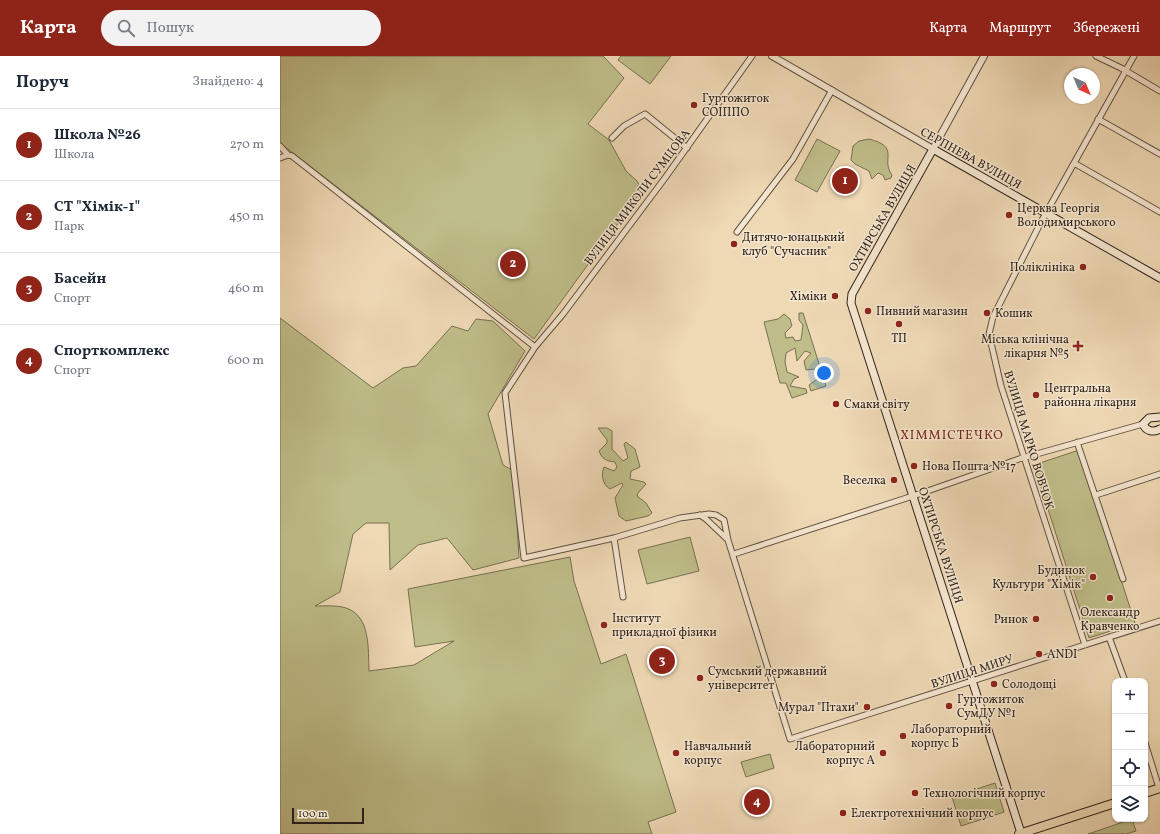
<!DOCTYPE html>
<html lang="uk">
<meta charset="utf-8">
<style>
body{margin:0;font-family:Vollkorn,serif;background:#f2f2f3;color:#1f2937}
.controls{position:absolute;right:12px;bottom:12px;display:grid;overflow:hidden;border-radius:8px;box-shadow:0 1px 3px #0004}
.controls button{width:36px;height:36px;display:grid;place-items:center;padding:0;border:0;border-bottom:1px solid #e0e1e3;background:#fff;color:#1f2937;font:20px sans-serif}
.compass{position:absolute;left:784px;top:12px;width:36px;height:36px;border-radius:50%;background:#fff;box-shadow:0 1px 3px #0004;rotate:136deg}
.scale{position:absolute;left:12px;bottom:10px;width:72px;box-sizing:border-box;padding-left:4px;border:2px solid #2f231b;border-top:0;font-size:11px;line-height:14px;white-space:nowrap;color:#2f231b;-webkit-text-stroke:3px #f5e6cf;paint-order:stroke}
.you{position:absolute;left:544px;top:317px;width:14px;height:14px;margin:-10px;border:3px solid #fff;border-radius:50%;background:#1a73e8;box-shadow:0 0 0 6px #1a73e833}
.badge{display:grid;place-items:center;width:26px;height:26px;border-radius:50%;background:#8f2418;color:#fff;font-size:13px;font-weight:700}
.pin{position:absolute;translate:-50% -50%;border:2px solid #fff;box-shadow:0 1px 4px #0006}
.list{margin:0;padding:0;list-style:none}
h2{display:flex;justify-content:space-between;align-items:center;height:52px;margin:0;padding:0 16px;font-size:17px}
h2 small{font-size:13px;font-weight:400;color:#747a83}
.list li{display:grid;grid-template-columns:26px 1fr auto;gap:12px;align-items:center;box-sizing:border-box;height:72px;padding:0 16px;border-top:1px solid #e0e1e3}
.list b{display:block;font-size:15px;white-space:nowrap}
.list p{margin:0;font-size:13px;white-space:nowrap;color:#747a83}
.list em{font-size:13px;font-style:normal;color:#747a83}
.icon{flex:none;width:22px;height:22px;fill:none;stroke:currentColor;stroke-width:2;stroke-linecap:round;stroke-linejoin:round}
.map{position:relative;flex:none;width:880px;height:778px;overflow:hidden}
header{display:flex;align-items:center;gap:24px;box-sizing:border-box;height:56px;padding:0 20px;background:#8f2418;color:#fff}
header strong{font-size:19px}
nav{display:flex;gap:22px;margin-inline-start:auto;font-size:14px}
.search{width:280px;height:36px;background:#f2f2f3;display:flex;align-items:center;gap:10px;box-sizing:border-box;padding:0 14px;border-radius:22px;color:#747a83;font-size:15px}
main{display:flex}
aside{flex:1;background:#fff}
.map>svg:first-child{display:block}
</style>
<header>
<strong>Карта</strong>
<div class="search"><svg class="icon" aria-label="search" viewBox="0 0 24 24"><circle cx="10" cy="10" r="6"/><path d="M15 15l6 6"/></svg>Пошук</div>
<nav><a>Карта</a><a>Маршрут</a><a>Збережені</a></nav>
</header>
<main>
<aside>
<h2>Поруч<small>Знайдено: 4</small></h2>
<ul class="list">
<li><span class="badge">1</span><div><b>Школа №26</b><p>Школа</p></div><em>270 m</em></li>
<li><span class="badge">2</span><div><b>СТ &quot;Хімік-1&quot;</b><p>Парк</p></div><em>450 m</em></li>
<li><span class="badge">3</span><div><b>Басейн</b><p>Спорт</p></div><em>460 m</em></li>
<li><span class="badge">4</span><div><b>Спорткомплекс</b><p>Спорт</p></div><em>600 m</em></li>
</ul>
</aside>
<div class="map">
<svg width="880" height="778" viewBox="0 0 880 778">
<rect width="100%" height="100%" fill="#efd9b5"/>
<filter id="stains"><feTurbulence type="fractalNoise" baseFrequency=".005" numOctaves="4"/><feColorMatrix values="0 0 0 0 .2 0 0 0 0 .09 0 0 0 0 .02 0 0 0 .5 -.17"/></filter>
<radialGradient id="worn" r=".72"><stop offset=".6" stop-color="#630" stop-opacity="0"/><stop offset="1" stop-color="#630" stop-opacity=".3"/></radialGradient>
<path fill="#bfbe8a" stroke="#777052" d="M0 0H323L344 22 308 68 329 84 346 115 357 125 362 134 254 283 0 87Z
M341 0H391L370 28 338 4Z
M537 83 560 95 537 136 515 124Z
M589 83C621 91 600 103 612 119L611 122 605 124 603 119 598 117 592 123 589 115 575 108 571 104 573 90 579 85Z
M519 257H523L546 330 531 335 529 329 540 321 535 313 526 314 524 305 531 297 525 295 517 305 515 292 506 297 505 306 507 316 519 321 514 323 510 330 526 333 527 337 512 342 506 327H500L484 266 498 263 504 258 510 263 512 270 505 277 506 282 513 281 515 285 521 284 523 269 519 264Z
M0 262 93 332 123 312 136 310 172 270 188 275 196 263 213 265 245 295 208 358 223 409 234 415 239 502 193 514 167 482 138 489 110 514 109 467H86L73 478 60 536 35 550C44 550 57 549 66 552 91 560 88 594 89 615L134 609 174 585 135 591 128 533 290 501 294 525 321 608 346 598 396 756 368 766 372 778H0Z
M318 372H327L332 375V393L343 405 348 402 344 388 346 386 355 393 360 411 351 415 350 423 364 426 366 428 358 437 357 440 366 447 372 457 368 460 346 465 339 460 335 442 343 429 342 427 330 433C322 428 321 419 324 411L334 415 337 411 335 406C326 405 322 403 319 395L327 387V384Z
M799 394 855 567 809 582 754 409Z
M410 481 419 515 367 528 358 494Z
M490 698 494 712 466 721 461 706Z
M715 727 724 756 681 770 672 741Z
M852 763 856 775 846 778H808Z"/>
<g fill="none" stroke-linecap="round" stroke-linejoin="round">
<g stroke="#5f5042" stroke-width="7">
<path id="minor" d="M472 0 385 122 283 258 255 291 225 337 244 502 334 482 400 462 429 458 436 459 444 464 448 484 510 683 880 565
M816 0 841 12 880 35
M818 63 880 98
M332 82 344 70 365 58 407 92
M0 90 8 99
M0 102 8 99 12 100 255 291
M794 107 880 156
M457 176 513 103 552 34
M797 386 843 523
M816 439 880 418
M420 459 426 463 447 483
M334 482 343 541
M454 498 639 438 739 403 863 368
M829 581 845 625
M805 589 721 330 709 278 713 261 761 166 854 0
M865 687 879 732"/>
</g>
<g stroke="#5f5042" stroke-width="8">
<path id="tertiary" d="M492 0 653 93 704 0"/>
</g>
<g stroke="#2f231b" stroke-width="9">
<path id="secondary" d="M880 361 869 362 863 368C866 375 873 377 880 373
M741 777 571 247 572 238 653 93 880 222"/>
</g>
<g stroke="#2f231b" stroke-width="10">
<path id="primary" d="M865 737 880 732
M739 778 835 747"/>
</g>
<use href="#minor" stroke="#f5e6cf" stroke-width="5"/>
<use href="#tertiary" stroke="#f5e6cf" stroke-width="6"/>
<use href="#secondary" stroke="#f5e6cf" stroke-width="7"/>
<use href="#primary" stroke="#efd9b5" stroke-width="8"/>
</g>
<g fill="#8f2418" stroke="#f5e6cf" stroke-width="1.5">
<circle cx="414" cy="49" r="4"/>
<circle cx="729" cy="159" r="4"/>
<circle cx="454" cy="188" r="4"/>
<circle cx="803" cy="211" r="4"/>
<circle cx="555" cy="240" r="4"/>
<circle cx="588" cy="255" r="4"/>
<circle cx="707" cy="257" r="4"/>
<circle cx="619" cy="268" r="4"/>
<path d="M796 284h4v4h4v4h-4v4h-4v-4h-4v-4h4z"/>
<circle cx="756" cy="339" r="4"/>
<circle cx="556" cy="348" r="4"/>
<circle cx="634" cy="410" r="4"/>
<circle cx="614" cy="424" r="4"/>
<circle cx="813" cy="521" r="4"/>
<circle cx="830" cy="542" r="4"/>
<circle cx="756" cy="563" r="4"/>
<circle cx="324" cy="569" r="4"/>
<circle cx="759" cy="598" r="4"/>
<circle cx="420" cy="622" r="4"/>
<circle cx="714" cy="628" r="4"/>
<circle cx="669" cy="650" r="4"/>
<circle cx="587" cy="651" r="4"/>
<circle cx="623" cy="680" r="4"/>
<circle cx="396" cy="697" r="4"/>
<circle cx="603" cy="697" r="4"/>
<circle cx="635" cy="737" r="4"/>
<circle cx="563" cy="757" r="4"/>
</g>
<g text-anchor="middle" stroke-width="3" stroke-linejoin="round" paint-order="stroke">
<g font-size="12" fill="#2f231b" stroke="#f5e6cf" text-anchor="start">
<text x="422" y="46">Гуртожиток<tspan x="422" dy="14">СОІППО</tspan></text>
<text x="737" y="156">Церква Георгія<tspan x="737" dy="14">Володимирського</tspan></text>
<text x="462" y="185">Дитячо-юнацький<tspan x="462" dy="14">клуб "Сучасник"</tspan></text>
<text x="795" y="215" text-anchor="end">Поліклініка</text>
<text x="547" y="244" text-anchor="end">Хіміки</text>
<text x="596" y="259">Пивний магазин</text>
<text x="715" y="261">Кошик</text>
<text x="619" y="286" text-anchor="middle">ТП</text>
<text x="789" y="287" text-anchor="end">Міська клінічна<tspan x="789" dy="14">лікарня №5</tspan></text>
<text x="764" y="336">Центральна<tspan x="764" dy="14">районна лікарня</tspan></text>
<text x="564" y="352">Смаки світу</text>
<text x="642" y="414">Нова Пошта №17</text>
<text x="606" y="428" text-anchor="end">Веселка</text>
<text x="805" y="518" text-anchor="end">Будинок<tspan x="805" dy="14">Культури "Хімік"</tspan></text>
<text x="830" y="560" text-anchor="middle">Олександр<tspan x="830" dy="14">Кравченко</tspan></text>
<text x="332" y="566">Інститут<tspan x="332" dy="14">прикладної фізики</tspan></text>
<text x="748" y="567" text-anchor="end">Ринок</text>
<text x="767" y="602">ANDI</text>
<text x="428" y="619">Сумський державний<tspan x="428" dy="14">університет</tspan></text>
<text x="722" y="632">Солодощі</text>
<text x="677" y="647">Гуртожиток<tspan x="677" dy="14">СумДУ №1</tspan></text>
<text x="579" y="655" text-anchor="end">Мурал "Птахи"</text>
<text x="631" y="677">Лабораторний<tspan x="631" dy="14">корпус Б</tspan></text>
<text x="404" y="694">Навчальний<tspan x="404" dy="14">корпус</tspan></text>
<text x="595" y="694" text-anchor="end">Лабораторний<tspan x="595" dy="14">корпус А</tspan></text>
<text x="643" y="741">Технологічний корпус</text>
<text x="571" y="761">Електротехнічний корпус</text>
</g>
<g font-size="12" fill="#2f231b" stroke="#f5e6cf">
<text transform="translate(691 102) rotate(29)" y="4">СЕРПНЕВА ВУЛИЦЯ</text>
<text transform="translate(357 141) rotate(-53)" y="4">ВУЛИЦЯ МИКОЛИ СУМЦОВА</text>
<text transform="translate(602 162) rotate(-60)" y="4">ОХТИРСЬКА ВУЛИЦЯ</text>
<text transform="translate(749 384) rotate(73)" y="4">ВУЛИЦЯ МАРКО ВОВЧОК</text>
<text transform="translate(661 489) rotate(72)" y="4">ОХТИРСЬКА ВУЛИЦЯ</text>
<text transform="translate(692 615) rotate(-18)" y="4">ВУЛИЦЯ МИРУ</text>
</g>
<g font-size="13" letter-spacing="1" fill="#7a1f14" stroke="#f5e6cf">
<text x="672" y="383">ХІММІСТЕЧКО</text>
</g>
</g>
<rect width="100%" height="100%" filter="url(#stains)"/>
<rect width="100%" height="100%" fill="url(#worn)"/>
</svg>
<div class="controls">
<button>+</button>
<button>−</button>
<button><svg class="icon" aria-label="locate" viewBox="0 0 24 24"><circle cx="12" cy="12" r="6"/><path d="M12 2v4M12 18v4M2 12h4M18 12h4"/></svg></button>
<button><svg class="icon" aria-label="layers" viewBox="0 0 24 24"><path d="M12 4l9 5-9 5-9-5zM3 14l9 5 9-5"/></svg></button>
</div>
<svg class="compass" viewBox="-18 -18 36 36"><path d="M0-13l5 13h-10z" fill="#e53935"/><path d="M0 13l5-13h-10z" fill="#747a83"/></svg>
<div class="scale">100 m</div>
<div class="you"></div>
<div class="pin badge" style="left:565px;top:125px">1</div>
<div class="pin badge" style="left:233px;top:208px">2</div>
<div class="pin badge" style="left:382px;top:605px">3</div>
<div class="pin badge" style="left:477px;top:746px">4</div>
</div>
</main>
